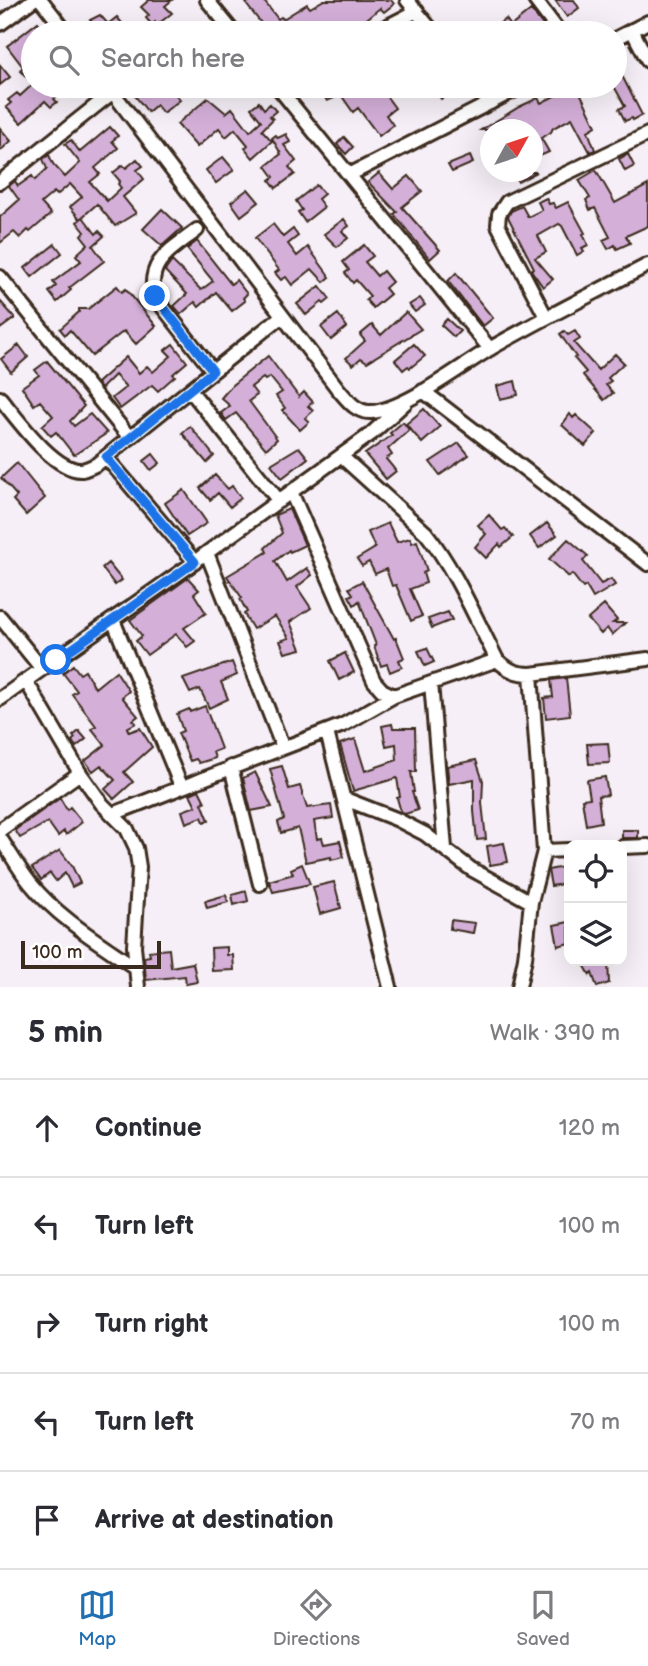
<!DOCTYPE html>
<meta charset="utf-8">
<style>
body{margin:0;font-family:"Balsamiq Sans",sans-serif;background:#f2f2f3;color:#2b2b33}
.controls{position:absolute;right:21px;bottom:21px;display:grid;overflow:hidden;border-radius:14px;box-shadow:0 7px 28px #0002}
.controls button{width:63px;height:63px;display:grid;place-items:center;padding:0;border:0;border-bottom:2px solid #e1e1e2;background:#fff;color:#2b2b33;font:35px sans-serif}
.compass{position:absolute;left:480px;top:119px;width:63px;height:63px;border-radius:50%;background:#fff;box-shadow:0 7px 28px #0002;rotate:50deg}
.scale{position:absolute;left:21px;bottom:18px;width:140px;box-sizing:border-box;padding-left:7px;border:4px solid #3b2a1e;border-top:0;font-size:19px;line-height:24px;white-space:nowrap;color:#3b2a1e;-webkit-text-stroke:5px #fff;paint-order:stroke}
.stop{position:absolute;width:21px;height:21px;margin:-16px;border:5px solid #1a73e8;border-radius:50%;background:#fff}
.stop.end{background:#1a73e8;border-color:#fff;box-shadow:0 2px 7px #0008}
.list{margin:0;padding:0;list-style:none}
h2{display:flex;justify-content:space-between;align-items:center;height:91px;margin:0;padding:0 28px;font-size:30px}
h2 small{font-size:23px;font-weight:400;color:#7c7c81}
.list li{display:grid;grid-template-columns:46px 1fr auto;gap:21px;align-items:center;box-sizing:border-box;height:98px;padding:0 28px;border-top:2px solid #e1e1e2}
.list b{display:block;font-size:26px;white-space:nowrap}
.list em{font-size:23px;font-style:normal;color:#7c7c81}
.icon{flex:none;width:38px;height:38px;fill:none;stroke:currentColor;stroke-width:2;stroke-linecap:round;stroke-linejoin:round}
.map{position:relative;flex:none;width:648px;height:987px;overflow:hidden}
.search{position:absolute;background:#fff;box-shadow:0 7px 28px #0002;left:21px;right:21px;top:21px;height:77px;display:flex;align-items:center;gap:18px;box-sizing:border-box;padding:0 24px;border-radius:38px;color:#7c7c81;font-size:26px}
.sheet{height:581px;background:#fff}
nav{display:flex;justify-content:space-around;align-items:center;box-sizing:border-box;height:98px;border-top:2px solid #e1e1e2;background:#fff;font-size:19px;color:#7c7c81}
nav a{display:grid;justify-items:center;gap:4px}
nav .on{color:#1f6fb2}
.map>svg:first-child{display:block}
</style>
<div class="map">
<svg width="648" height="987" viewBox="0 0 648 987">
<rect width="100%" height="100%" fill="#f6eff7"/>
<filter id="ink" filterUnits="userSpaceOnUse"><feTurbulence type="fractalNoise" baseFrequency=".0143" numOctaves="2"/><feDisplacementMap in="SourceGraphic" scale="14" xChannelSelector="R" yChannelSelector="G"/><feConvolveMatrix kernelMatrix="1 2 1 2 8 2 1 2 1" color-interpolation-filters="sRGB"/></filter>
<g filter="url(#ink)">
<path fill="#d4afd8" stroke="#3b2a1e" stroke-width="2" d="M149 0H172L165 6 172 13 157 25 155 22 152 25 146 18 149 15 141 7Z
M251 0H263L278 19 281 17 283 19 307 4 310 8 324 0H391L394 4 384 12 380 8 362 23 341 33H314L308 26 291 33H254L264 27 246 4Z
M555 0H574L579 8 567 17Z
M531 10 549 33H485L506 19 511 26Z
M100 15 108 24 117 17 130 33H101L90 20Z
M38 22 46 33H33V84L20 70 23 67 7 46Z
M188 24 196 33H173L184 25 186 27Z
M615 62 642 115 633 120 632 118 625 121 619 109 625 106 615 88Z
M0 65 10 77 0 85Z
M31 86H69L54 99 57 102 51 107 45 101 21 123 6 107 11 103 8 100 17 93 20 96Z
M140 86H159L163 91 169 86 180 100 163 113 156 105 148 112 132 92Z
M318 86H379L395 108 386 115 393 125 379 136 358 108 353 112 341 95 327 101Z
M433 86H445L450 94 441 99Z
M574 86H577L596 126 588 131 595 150 590 152 572 118 553 128 551 132 541 138 549 152 533 159V130H481L519 107 538 98 541 103Z
M208 98 226 113 232 108 250 131 261 121 251 108 259 102 264 109 270 104 276 111 270 116 273 119 262 130 272 141 253 158 245 148 248 145 235 129 226 137 219 128 197 147 177 124Z
M110 127 118 136 112 141 118 148 95 168 100 174 90 182 107 201 121 188 118 184 120 181 113 173 123 165 126 168 137 159 143 166 137 170 144 179 123 197 136 213 115 226 97 204 80 219 70 207 82 197 70 184 57 195 54 192 41 203 51 214 30 232 28 230 20 238 14 232 0 243V217L19 200 9 186 15 181 18 186 32 176 35 180 47 169 43 159 49 155 53 164 65 177 80 163 65 144 71 140 80 152Z
M0 128 11 141 0 151Z
M286 134 290 142 284 145 296 161 289 167 295 174 276 188 270 180 274 177 266 166 281 154 272 138 276 135 278 138Z
M344 137 353 147 346 154 337 144Z
M628 154 634 166 625 171 619 159Z
M470 156 473 163 452 172 448 165Z
M223 157 234 170 216 183 206 170Z
M596 170 615 203 648 185V226L626 236 630 243 617 249 615 245 608 249 603 240 610 237 595 208 590 210 586 200 590 198 579 180Z
M513 172H537L518 182Z
M379 173 393 189 409 176 422 191 402 207 440 250 430 259 394 214 397 212 368 182Z
M316 185 324 194 318 199 324 207 305 222 298 212 302 210 296 201Z
M248 189 259 202 241 216 231 202Z
M546 198 549 204 553 203 556 208 568 202 585 233 583 234 588 245 582 248 584 251 577 255 562 226 559 224 538 236 546 252 535 258 553 279 543 287 531 270 534 268 508 217 511 211 522 206 528 217 542 210 538 202Z
M162 209 182 228 162 246 143 229Z
M83 217 96 234 99 231 104 236 93 246 104 261 69 288 71 290 57 302 49 292 56 286 53 282 81 261 76 255 88 244 81 235 85 232 77 222Z
M344 219 349 226 342 231 348 238 337 247 324 234Z
M273 224 283 237 293 229 298 236 288 244 297 256 308 247 330 277 324 282 312 269 292 285 286 277 281 280 275 273 279 270 255 238Z
M197 241 231 284 236 280 247 294 243 298 245 301 232 311 216 292 199 307 195 302 181 314 174 306 187 294 165 271 172 261 201 290 213 281 187 249Z
M55 244 62 253 32 277 25 268Z
M364 245 373 256 365 262 377 276 383 271 392 282 385 288 390 294 373 308 366 300 370 296 356 280 353 283 345 273 349 270 343 262Z
M456 273 493 318 483 326 448 281Z
M117 286 122 292 126 289 156 326 136 344 124 331 92 356 70 330 65 335 60 329 79 312V309H88Z
M320 286 330 299 324 304 322 302 306 315 297 304Z
M420 298 425 305 415 312 409 305Z
M0 301 15 318 0 329Z
M406 312 421 329 367 362 361 358 353 365 346 358 365 341 360 335 372 325 381 335Z
M338 314 347 327 331 340 321 327Z
M447 319 460 331 454 337 441 325Z
M564 331 568 335 575 331 580 339 574 343 598 370 615 354 624 363 608 378 611 381 606 385 613 393 604 400 583 375 586 372 574 358 576 357 560 334Z
M173 344 187 362 173 374 175 376 158 391 152 385 120 409 112 398 126 387 115 375 101 389 97 383 126 357 139 373 147 366 153 372 171 356 165 350Z
M414 344 425 356 410 368 408 366 403 370 395 360Z
M19 345 28 357 11 372 1 359Z
M268 356 299 397 304 392 313 402 308 406 313 411 305 418 309 422 300 430 282 410 285 408 276 396 282 392 270 377 265 380 263 378 251 387 257 395 249 401 277 439 266 449 236 413 226 420 221 413 230 406 221 398 232 385Z
M47 361 84 406 70 421 74 426 90 414 107 433 74 455 56 432 51 436 42 426 53 416 40 401 34 405 22 387 39 375 35 370Z
M515 381 518 395 500 399 497 386Z
M424 409 440 427 422 443 406 424Z
M570 414 573 418 576 415 596 433 585 446 562 425Z
M403 422 409 430 388 449 392 455 386 459 396 471 386 479 365 454 392 435 390 433Z
M190 426 214 456 207 463 182 433Z
M459 443 469 455 440 475 430 462Z
M299 447 308 458 282 478 271 464Z
M153 454 160 463 151 470 144 461Z
M17 463 45 498 26 515 13 500 17 496 1 478Z
M215 475 228 489 232 486 241 498 230 507 218 493 210 500 200 488Z
M184 490 207 523 187 536 165 503Z
M289 509 305 545 290 552 289 550 275 561 287 582 307 568 312 575 297 587 311 608 290 622 301 649 285 653 280 641 289 638 275 616 253 629 244 614 247 612 240 599 242 598 227 576 267 552 265 548 282 533 275 515Z
M489 515 502 530 505 528 513 537 501 547 499 544 486 558 475 547 486 534 478 525Z
M388 523 397 542 410 538 412 543 417 541 427 571 423 573 426 583 410 589 422 616 411 621 396 585 392 586 386 569 375 574 369 562 362 566 357 559 375 548 368 532Z
M547 523 557 535 539 548 530 536Z
M568 539 588 556 583 561 601 584 611 579 615 585 593 598 586 586 583 588 572 574 569 577 549 559Z
M108 563 122 580 115 585 102 568Z
M188 578 199 590 194 594 206 613 184 628 195 641 187 647 176 634 147 655 136 641 142 636 130 620Z
M362 581 394 639 396 638 404 658 399 660 402 667 390 672 387 664 381 666 374 646 376 645 359 601 354 605 349 596 353 594 349 588Z
M604 605 617 620 613 623H625L612 635 607 628 601 634 588 619Z
M448 612 452 620 432 628 428 619Z
M427 648 434 662 425 666 418 651Z
M345 653 354 672 339 680 330 661Z
M232 662 237 675 221 682 228 699 209 708 200 689 190 693 183 679Z
M73 665 80 674 85 671 95 688 116 671 129 691 122 697 138 716 133 720 136 723 127 728 129 732 140 728 152 747 124 772 133 782 114 799 105 789 115 780 101 765 93 771 85 761 105 745 92 729 96 726 72 694 77 691 63 673Z
M566 678 570 715 546 718 544 698 553 697 551 680Z
M205 706 221 749 213 752 215 758 199 763 196 759 190 761 178 733 183 731 177 714 189 709 190 712Z
M392 724 393 728H415L416 772H411L414 792H412L418 810 405 814 401 812 397 798 400 797 397 778 353 791 340 744 355 739 365 771 397 760 396 744 386 746 382 726Z
M79 731 86 739 76 747 72 741 75 738 73 736Z
M608 743 610 763 589 764 587 744Z
M476 760 483 781 482 803 486 839 477 840 474 811V779L449 784 447 766Z
M282 766 289 789 300 786 307 808 331 805 333 818 314 821 317 839 322 838 324 844 340 841 344 857 331 860V857L306 862 298 828 281 833 278 822 284 819 270 769Z
M255 772 272 807 251 811 243 778Z
M605 777 608 795 598 796 601 822 586 825 582 799 590 798 587 780Z
M199 790 205 802 202 803 209 820 204 822 202 817 186 823 182 811 196 806 190 794Z
M60 798 67 810 70 807 82 822 66 835 64 831 58 836 48 822 20 838 15 830Z
M622 830H638V838H622Z
M504 843 508 862 490 865 487 846Z
M60 850 72 866 80 883 72 887 65 873 56 881 50 873 41 880 32 868Z
M302 864 310 884 273 892 269 881 293 874 291 869Z
M569 866V883L551 886 548 870Z
M334 882 341 908 320 914 313 887Z
M246 891 248 901 234 905 232 895Z
M226 895 228 902 207 908 205 901Z
M451 920 475 923 473 933 450 929Z
M569 922V943L558 946 554 925Z
M227 947V955H233L234 970 212 971 211 948Z
M169 949 171 967 193 963 197 982 186 984 185 976 146 980 144 957 150 956 149 951Z
M582 961H608L609 983 597 987 592 973 590 975Z"/>
<g fill="none" stroke-linecap="round" stroke-linejoin="round">
<g stroke="#3b2a1e" stroke-width="18">
<path id="minor" d="M41 0 67 33
M207 0 234 33
M407 0 434 33
M535 0 560 33
M0 24 33 0
M632 30 648 61
M374 33 417 11
M615 39 648 22
M108 86 338 389C347 399 356 413 371 412 405 410 462 365 493 347 544 318 596 292 648 265
M277 86 490 349
M476 86 490 103
M349 175 523 86
M0 182 113 92
M197 230C173 249 145 261 155 297L213 371
M0 277 130 438
M546 317 498 225 499 214 507 202 648 134
M190 390 279 501
M423 391 648 564
M0 398C16 417 54 472 82 470 87 469 93 466 97 464L282 316
M341 456 426 533C456 571 475 617 497 660 508 670 516 674 531 674L648 659
M291 492 374 681 382 690 394 696 497 660
M207 553 283 748 343 725 394 696
M201 557 371 434 406 402
M0 617 42 669 195 562 106 457
M113 620 181 786
M26 681 80 773 102 804 127 829 136 848 139 867 134 946 138 987
M431 683 445 848
M0 699 42 669
M327 732 390 987
M231 767 260 884
M345 799 396 819 425 834 471 869 531 902
M113 814 283 748
M0 830 80 773
M0 838C10 853 19 869 30 883 58 918 100 943 136 968
M622 847 648 846
M544 851 569 850
M519 987 525 958 531 902 544 851 531 674"/>
</g>
<use href="#minor" stroke="#fff" stroke-width="12"/>
</g>
</g>
<g fill="none" stroke-linecap="round" stroke-linejoin="round" filter="url(#ink)">
<path stroke="#1a73e8" stroke-width="9" d="M56 660 195 562 106 457 213 371 155 296"/>
</g>
</svg>
<div class="controls">
<button><svg class="icon" aria-label="locate" viewBox="0 0 24 24"><circle cx="12" cy="12" r="6"/><path d="M12 2v4M12 18v4M2 12h4M18 12h4"/></svg></button>
<button><svg class="icon" aria-label="layers" viewBox="0 0 24 24"><path d="M12 4l9 5-9 5-9-5zM3 14l9 5 9-5"/></svg></button>
</div>
<svg class="compass" viewBox="-18 -18 36 36"><path d="M0-13l5 13h-10z" fill="#e53935"/><path d="M0 13l5-13h-10z" fill="#7c7c81"/></svg>
<div class="scale">100 m</div>
<div class="stop" style="left:56px;top:660px"></div>
<div class="stop end" style="left:155px;top:296px"></div>
<div class="search"><svg class="icon" aria-label="search" viewBox="0 0 24 24"><circle cx="10" cy="10" r="6"/><path d="M15 15l6 6"/></svg>Search here</div>
</div>
<section class="sheet">
<h2>5 min<small>Walk · 390 m</small></h2>
<ul class="list">
<li><svg class="icon" aria-label="ahead" viewBox="0 0 24 24"><path d="M12 20V5M6 11l6-6 6 6"/></svg><div><b>Continue</b></div><em>120 m</em></li>
<li><svg class="icon" aria-label="left" viewBox="0 0 24 24"><path d="M17 20v-9H6M10 6l-5 5 5 5"/></svg><div><b>Turn left</b></div><em>100 m</em></li>
<li><svg class="icon" aria-label="right" viewBox="0 0 24 24"><path d="M7 20v-9h11M14 6l5 5-5 5"/></svg><div><b>Turn right</b></div><em>100 m</em></li>
<li><svg class="icon" aria-label="left" viewBox="0 0 24 24"><path d="M17 20v-9H6M10 6l-5 5 5 5"/></svg><div><b>Turn left</b></div><em>70 m</em></li>
<li><svg class="icon" aria-label="arrive" viewBox="0 0 24 24"><path d="M6 21V4h12l-3 4 3 4H6"/></svg><div><b>Arrive at destination</b></div></li>
</ul>
</section>
<nav>
<a class="on"><svg class="icon" aria-label="map" viewBox="0 0 24 24"><path d="M3 6l6-2 6 2 6-2v14l-6 2-6-2-6 2zM9 4v14M15 6v14"/></svg>Map</a>
<a><svg class="icon" aria-label="directions" viewBox="0 0 24 24"><path d="M12 3l9 9-9 9-9-9zM9 14v-3h6M13 9l2 2-2 2"/></svg>Directions</a>
<a><svg class="icon" aria-label="saved" viewBox="0 0 24 24"><path d="M7 4h10v16l-5-4-5 4z"/></svg>Saved</a>
</nav>
